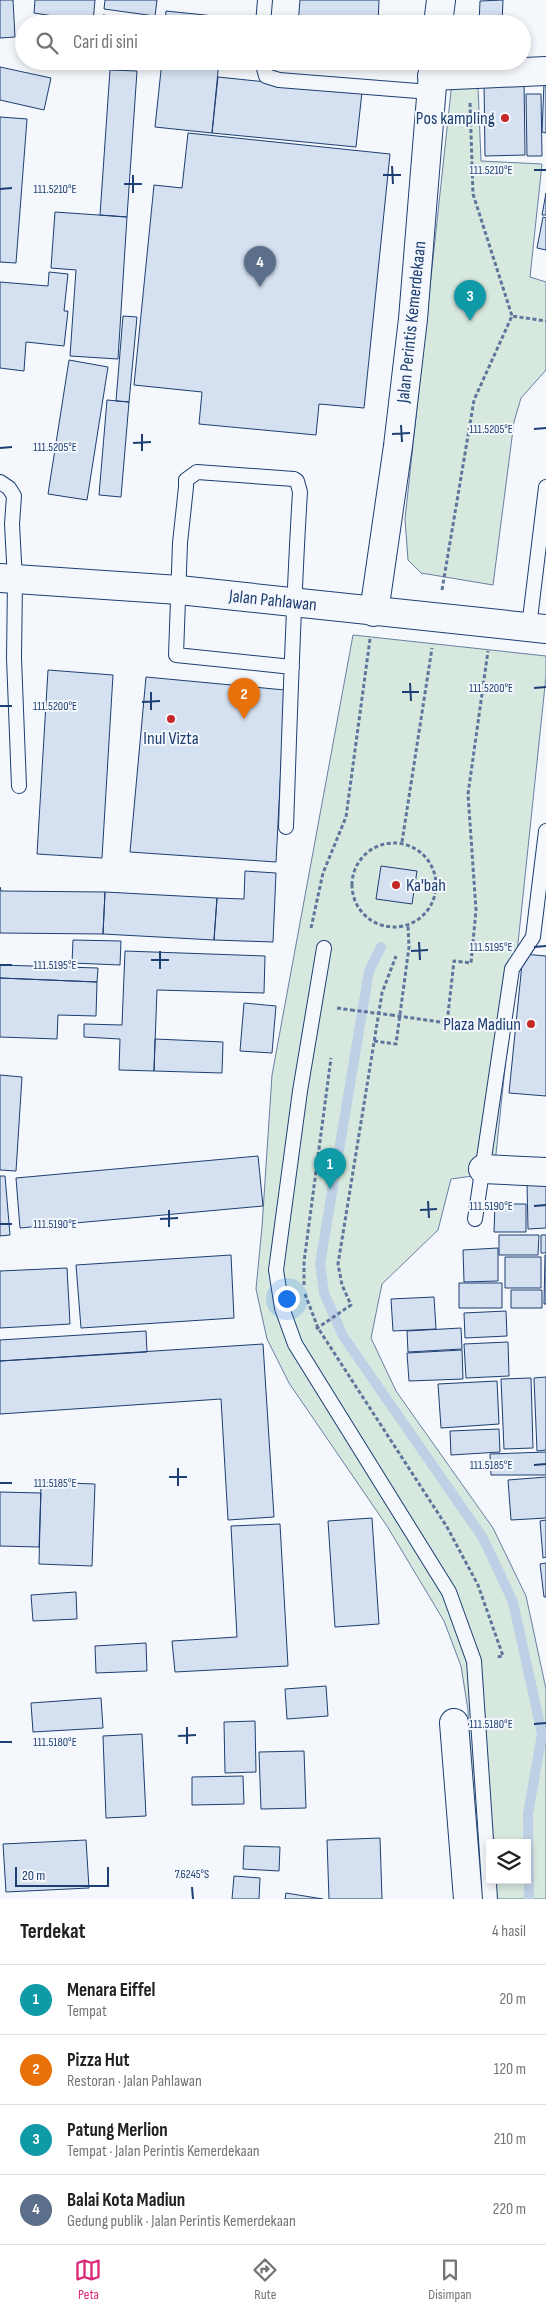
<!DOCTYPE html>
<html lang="id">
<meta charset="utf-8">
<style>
body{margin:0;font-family:"Sofia Sans Condensed",sans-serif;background:#f6f6f6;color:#202124}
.controls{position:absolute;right:15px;bottom:15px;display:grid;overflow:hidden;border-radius:0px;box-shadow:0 2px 8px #0003}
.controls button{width:45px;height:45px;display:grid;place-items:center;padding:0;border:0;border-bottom:1px solid #e0e0e0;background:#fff;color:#202124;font:25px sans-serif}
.scale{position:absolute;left:15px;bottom:12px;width:94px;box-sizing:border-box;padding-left:5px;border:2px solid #1d3f73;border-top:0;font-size:14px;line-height:18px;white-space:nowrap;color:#1d3f73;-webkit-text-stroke:4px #f4f7fb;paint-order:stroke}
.you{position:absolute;left:286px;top:1298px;width:18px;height:18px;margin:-12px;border:4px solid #fff;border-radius:50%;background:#1a73e8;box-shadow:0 0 0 8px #1a73e833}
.badge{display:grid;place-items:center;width:32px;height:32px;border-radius:50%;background:#db2777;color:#fff;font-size:16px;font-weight:700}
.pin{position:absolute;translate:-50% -41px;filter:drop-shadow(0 1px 2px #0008)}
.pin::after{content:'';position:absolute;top:26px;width:18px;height:15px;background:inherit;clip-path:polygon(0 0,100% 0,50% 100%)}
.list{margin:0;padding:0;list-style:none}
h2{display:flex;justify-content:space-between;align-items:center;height:65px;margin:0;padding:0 20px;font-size:21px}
h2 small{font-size:16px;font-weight:400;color:#757577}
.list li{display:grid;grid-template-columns:32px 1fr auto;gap:15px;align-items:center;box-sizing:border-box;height:70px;padding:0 20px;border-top:1px solid #e0e0e0}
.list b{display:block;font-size:19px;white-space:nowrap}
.list p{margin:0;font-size:16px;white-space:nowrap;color:#757577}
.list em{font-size:16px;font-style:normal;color:#757577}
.icon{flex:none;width:28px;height:28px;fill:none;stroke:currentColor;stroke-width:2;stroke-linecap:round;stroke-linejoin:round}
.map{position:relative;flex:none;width:546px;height:1899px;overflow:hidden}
.search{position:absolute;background:#fff;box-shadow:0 2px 8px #0003;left:15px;right:15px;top:15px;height:55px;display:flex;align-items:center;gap:12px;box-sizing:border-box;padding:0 18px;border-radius:28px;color:#757577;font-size:19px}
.sheet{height:345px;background:#fff}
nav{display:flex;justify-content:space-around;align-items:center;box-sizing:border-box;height:70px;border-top:1px solid #e0e0e0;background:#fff;font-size:14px;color:#757577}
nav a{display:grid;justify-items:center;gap:2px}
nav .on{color:#db2777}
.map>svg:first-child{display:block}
</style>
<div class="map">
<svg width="546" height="1899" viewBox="0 0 546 1899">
<rect width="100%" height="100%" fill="#f4f7fb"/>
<path fill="#d7e8df" stroke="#687fa3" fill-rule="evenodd" d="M452 82 478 86 481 161 542 164 530 277 546 282V370L521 398 514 422 493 585 421 573 408 560 405 519Z
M353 635 546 656V676L494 1173 451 1179 438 1230 382 1284 371 1338 396 1391 493 1528 526 1596 546 1689V1899H474L468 1710 461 1666 444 1621 387 1526 289 1383 267 1339 256 1289 262 1227 272 1075ZM490 1843H527V1880H490Z"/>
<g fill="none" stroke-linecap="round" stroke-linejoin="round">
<path stroke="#bed0e5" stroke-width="10" d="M381 947 369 971 320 1264 324 1293 343 1336 483 1538 513 1602 542 1734 528 1814 529 1899"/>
</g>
<path fill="#d5e0f0" stroke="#1d3f73" d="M0 0H13L15 37 0 38Z
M35 0H95L93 22 34 13Z
M105 0H157L155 16 104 9Z
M300 0H379L378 24H298Z
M503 0 502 24H479L480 1Z
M166 11 224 17 223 24H165Z
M103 15 155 22V24H102Z
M162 61H219L212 133 155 127Z
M321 61H376V64Z
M0 67 51 78 44 110 0 100Z
M110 70 137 71 127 217 100 215Z
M218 77 362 92 356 147 212 133Z
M484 81H524L525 155 485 156Z
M544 83H546V133L542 132Z
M526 94H541L542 156H527Z
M0 117 27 119 16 263 0 262Z
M188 133 390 154 364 408 319 404 316 435 199 424 202 392 134 385 154 185 182 188Z
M546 193V215H542Z
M55 212 127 217 118 359 70 356 76 270 51 268Z
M543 217 546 218V250L537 248Z
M49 272 68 274 64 311H68L64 346 26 342 24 371 0 368V282L48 286Z
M123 316 137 317 129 402 116 401Z
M69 360 108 367 87 500 48 494Z
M107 400 129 402 121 497 99 495Z
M48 670 113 675 102 858 37 854Z
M146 677 285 690 276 862 130 852Z
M381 866 417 871 412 904 376 899Z
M245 871 276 873 273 942 214 940 217 898 244 899Z
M0 887 1 891 105 892 103 934 0 933Z
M105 892 217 898 214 940 103 934Z
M73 940 121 941 120 965 72 963Z
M125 951 265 956 264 993 157 990 154 1071 119 1070 120 1039 84 1037V1024L122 1025Z
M523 954 546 956V1096L509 1093Z
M0 965 98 968 97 982 0 978Z
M0 978 97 982 96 1016 58 1015 57 1039 0 1037Z
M244 1003 276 1006 272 1053 240 1051Z
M155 1039 223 1042 222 1073 154 1071Z
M0 1075 22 1077 16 1171 0 1170Z
M258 1156 263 1206 20 1228 16 1178Z
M0 1176H5L10 1235 0 1236Z
M546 1182V1228L528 1229 527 1183Z
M495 1204H526V1232H494Z
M499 1235H539L538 1255H499Z
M541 1235H546V1253H541Z
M498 1248V1281L464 1282 463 1250Z
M231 1255 234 1318 81 1328 76 1265Z
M545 1255H546V1304H544Z
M505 1257H541V1288H505Z
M67 1268 70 1324 0 1328V1271Z
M459 1283H502V1308H459Z
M511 1290H542V1308H511Z
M434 1297 436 1329 393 1331 391 1299Z
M506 1311 507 1336 465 1338 464 1313Z
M461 1328 462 1349 408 1352 407 1331Z
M146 1331 147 1352 0 1361V1340Z
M508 1342 509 1376 466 1378 464 1344Z
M263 1344 274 1517 228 1520 221 1399 0 1414V1361Z
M462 1350 463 1379 409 1381 407 1353Z
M546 1377V1450L537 1451 534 1378Z
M531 1378 533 1448 504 1449 501 1379Z
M497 1381 499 1424 441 1428 438 1384Z
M499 1429 500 1452 451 1455 450 1431Z
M546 1452V1475H491L490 1454Z
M546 1477V1518L511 1520 508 1480Z
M41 1482 95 1484 92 1566 39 1564Z
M0 1492 41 1493 39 1547 0 1546Z
M372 1518 379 1624 335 1627 328 1521Z
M546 1520V1557L543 1558 540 1521Z
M280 1524 288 1666 175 1672 172 1641 237 1637 231 1526Z
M546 1563V1597H544L540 1564Z
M76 1592 77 1619 33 1621 31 1595Z
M146 1643 147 1671 96 1673 95 1646Z
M326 1686 328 1716 287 1719 285 1689Z
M101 1698 103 1728 33 1732 31 1703Z
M255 1721 256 1772 225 1773 224 1722Z
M142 1734 146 1816 106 1818 103 1736Z
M304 1751 306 1808 261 1809 259 1752Z
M243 1776 244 1804 192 1805V1777Z
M380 1838 382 1899H329L327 1840Z
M86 1840 89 1888 6 1892 3 1844Z
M244 1846 280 1847 279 1871 243 1869Z
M234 1876 260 1878 259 1899H232Z
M286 1893 323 1899H285Z"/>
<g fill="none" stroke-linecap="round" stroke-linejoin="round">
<g stroke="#1d3f73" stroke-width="16">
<path id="service" d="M263 24 265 0
M262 61 266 76 279 80 430 92
M0 482 9 488 14 496 12 524 15 580 14 658 19 786
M529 627 546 487
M286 827C290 715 293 604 300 492L297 481 294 479 197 472 186 480V487L180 543 176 655 292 667
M324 948 300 1091 276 1270 282 1308 295 1344 449 1592 474 1661 490 1899
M475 1219 512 969 533 937 546 831"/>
</g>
<g stroke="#1d3f73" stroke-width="30">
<path id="minor" d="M432 76 546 71
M483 1169 546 1172
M454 1723 468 1899"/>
</g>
<g stroke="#1d3f73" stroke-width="30">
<path id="secondary" d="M438 24 441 0
M0 578 179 590 546 629
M374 612 398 446 413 319 434 61"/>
</g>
<path stroke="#5e769c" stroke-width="3" stroke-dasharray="4 2.5" stroke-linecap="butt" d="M470 103 473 194 512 316
M442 590 474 400 512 316 546 321
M402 842 432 648
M352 885a42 42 0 1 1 84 0a42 42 0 1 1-84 0Z
M311 928 323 873 346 817 370 639
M337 1008 351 1010
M391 1015 447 1023 454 961 471 963 476 910 468 794 488 651
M374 1041 396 1044 409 947 408 926
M304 1285V1262L331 1058
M305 1294 318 1328 447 1527 478 1585 503 1656 497 1657
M316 1329 351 1305 342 1285 338 1264 382 993 396 956"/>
<use href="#service" stroke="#f4f7fb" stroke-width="14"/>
<use href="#minor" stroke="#f4f7fb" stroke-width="28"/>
<use href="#secondary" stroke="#f4f7fb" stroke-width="28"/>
<path stroke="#5e769c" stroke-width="3" stroke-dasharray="4 2.5" stroke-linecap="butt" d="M351 1010 391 1015"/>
</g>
<path fill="none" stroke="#1d3f73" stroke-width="2" d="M392 166 393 184M534 170H546M133 175V193M383 175H401M124 184H142M0 189 12 188M401 425 402 442M534 429 546 428M142 434V451M392 434 410 433M133 443 151 442M0 448 12 447M410 683 411 701M534 688 546 687M151 692V710M402 692H419M142 702 160 701M0 706H12M419 942 420 960M534 947 546 946M160 951V969M411 951 428 950M151 960H169M0 965H12M428 1201 429 1218M534 1206 546 1205M169 1210V1227M420 1210 437 1209M160 1219 178 1218M0 1224H12M534 1465 546 1464M178 1468V1486M169 1477H187M0 1483H12M534 1724 546 1723M187 1727V1744M178 1736 196 1735M0 1742H12M192 1887 193 1899"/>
<g fill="#c62828" stroke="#f4f7fb" stroke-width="2">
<circle cx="505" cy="118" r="5"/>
<circle cx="171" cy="719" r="5"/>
<circle cx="396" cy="885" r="5"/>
<circle cx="531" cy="1024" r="5"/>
</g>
<g text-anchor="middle" stroke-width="4" stroke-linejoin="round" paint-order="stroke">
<g font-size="18" fill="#1d3f73" stroke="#f4f7fb" text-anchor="end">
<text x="495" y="124">Pos kampling</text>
<text x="171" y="744" text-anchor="middle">Inul Vizta</text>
<text x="406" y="891" text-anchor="start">Ka'bah</text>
<text x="521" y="1030">Plaza Madiun</text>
</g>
<g font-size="18" fill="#1d3f73" stroke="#f4f7fb">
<text transform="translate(411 322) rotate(-84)" y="6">Jalan Perintis Kemerdekaan</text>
<text transform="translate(273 600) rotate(6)" y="6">Jalan Pahlawan</text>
</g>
</g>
<g font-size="12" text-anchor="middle" fill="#1d3f73" stroke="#f4f7fb" stroke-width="4" stroke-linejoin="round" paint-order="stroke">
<text x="491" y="174">111.5210°E</text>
<text x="55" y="193">111.5210°E</text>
<text x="491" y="433">111.5205°E</text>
<text x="55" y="451">111.5205°E</text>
<text x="491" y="692">111.5200°E</text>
<text x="55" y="710">111.5200°E</text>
<text x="491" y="951">111.5195°E</text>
<text x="55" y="969">111.5195°E</text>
<text x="491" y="1210">111.5190°E</text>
<text x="55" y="1228">111.5190°E</text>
<text x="491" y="1469">111.5185°E</text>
<text x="55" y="1487">111.5185°E</text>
<text x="491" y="1728">111.5180°E</text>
<text x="55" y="1746">111.5180°E</text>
<text x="192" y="1878">7.6245°S</text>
</g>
</svg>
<div class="controls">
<button><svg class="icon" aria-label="layers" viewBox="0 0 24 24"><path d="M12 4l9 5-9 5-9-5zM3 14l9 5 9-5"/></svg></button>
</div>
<div class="scale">20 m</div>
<div class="you"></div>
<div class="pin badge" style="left:330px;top:1189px;background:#0f9aa8">1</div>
<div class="pin badge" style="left:244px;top:719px;background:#e8710a">2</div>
<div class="pin badge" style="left:470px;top:321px;background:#0f9aa8">3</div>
<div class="pin badge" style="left:260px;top:287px;background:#5c6f8a">4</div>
<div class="search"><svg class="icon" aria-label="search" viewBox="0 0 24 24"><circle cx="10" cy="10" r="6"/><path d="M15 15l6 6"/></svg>Cari di sini</div>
</div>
<section class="sheet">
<h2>Terdekat<small>4 hasil</small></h2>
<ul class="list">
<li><span class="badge" style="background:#0f9aa8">1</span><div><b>Menara Eiffel</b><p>Tempat</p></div><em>20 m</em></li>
<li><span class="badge" style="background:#e8710a">2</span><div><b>Pizza Hut</b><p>Restoran · Jalan Pahlawan</p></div><em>120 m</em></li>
<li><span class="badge" style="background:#0f9aa8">3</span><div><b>Patung Merlion</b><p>Tempat · Jalan Perintis Kemerdekaan</p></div><em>210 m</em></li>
<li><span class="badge" style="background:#5c6f8a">4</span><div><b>Balai Kota Madiun</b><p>Gedung publik · Jalan Perintis Kemerdekaan</p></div><em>220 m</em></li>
</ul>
</section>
<nav>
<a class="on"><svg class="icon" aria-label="map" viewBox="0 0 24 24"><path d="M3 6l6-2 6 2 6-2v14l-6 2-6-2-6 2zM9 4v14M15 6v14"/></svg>Peta</a>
<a><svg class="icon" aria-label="directions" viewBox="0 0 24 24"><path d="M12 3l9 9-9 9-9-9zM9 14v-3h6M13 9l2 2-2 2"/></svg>Rute</a>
<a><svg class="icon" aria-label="saved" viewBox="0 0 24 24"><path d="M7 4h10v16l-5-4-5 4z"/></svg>Disimpan</a>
</nav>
